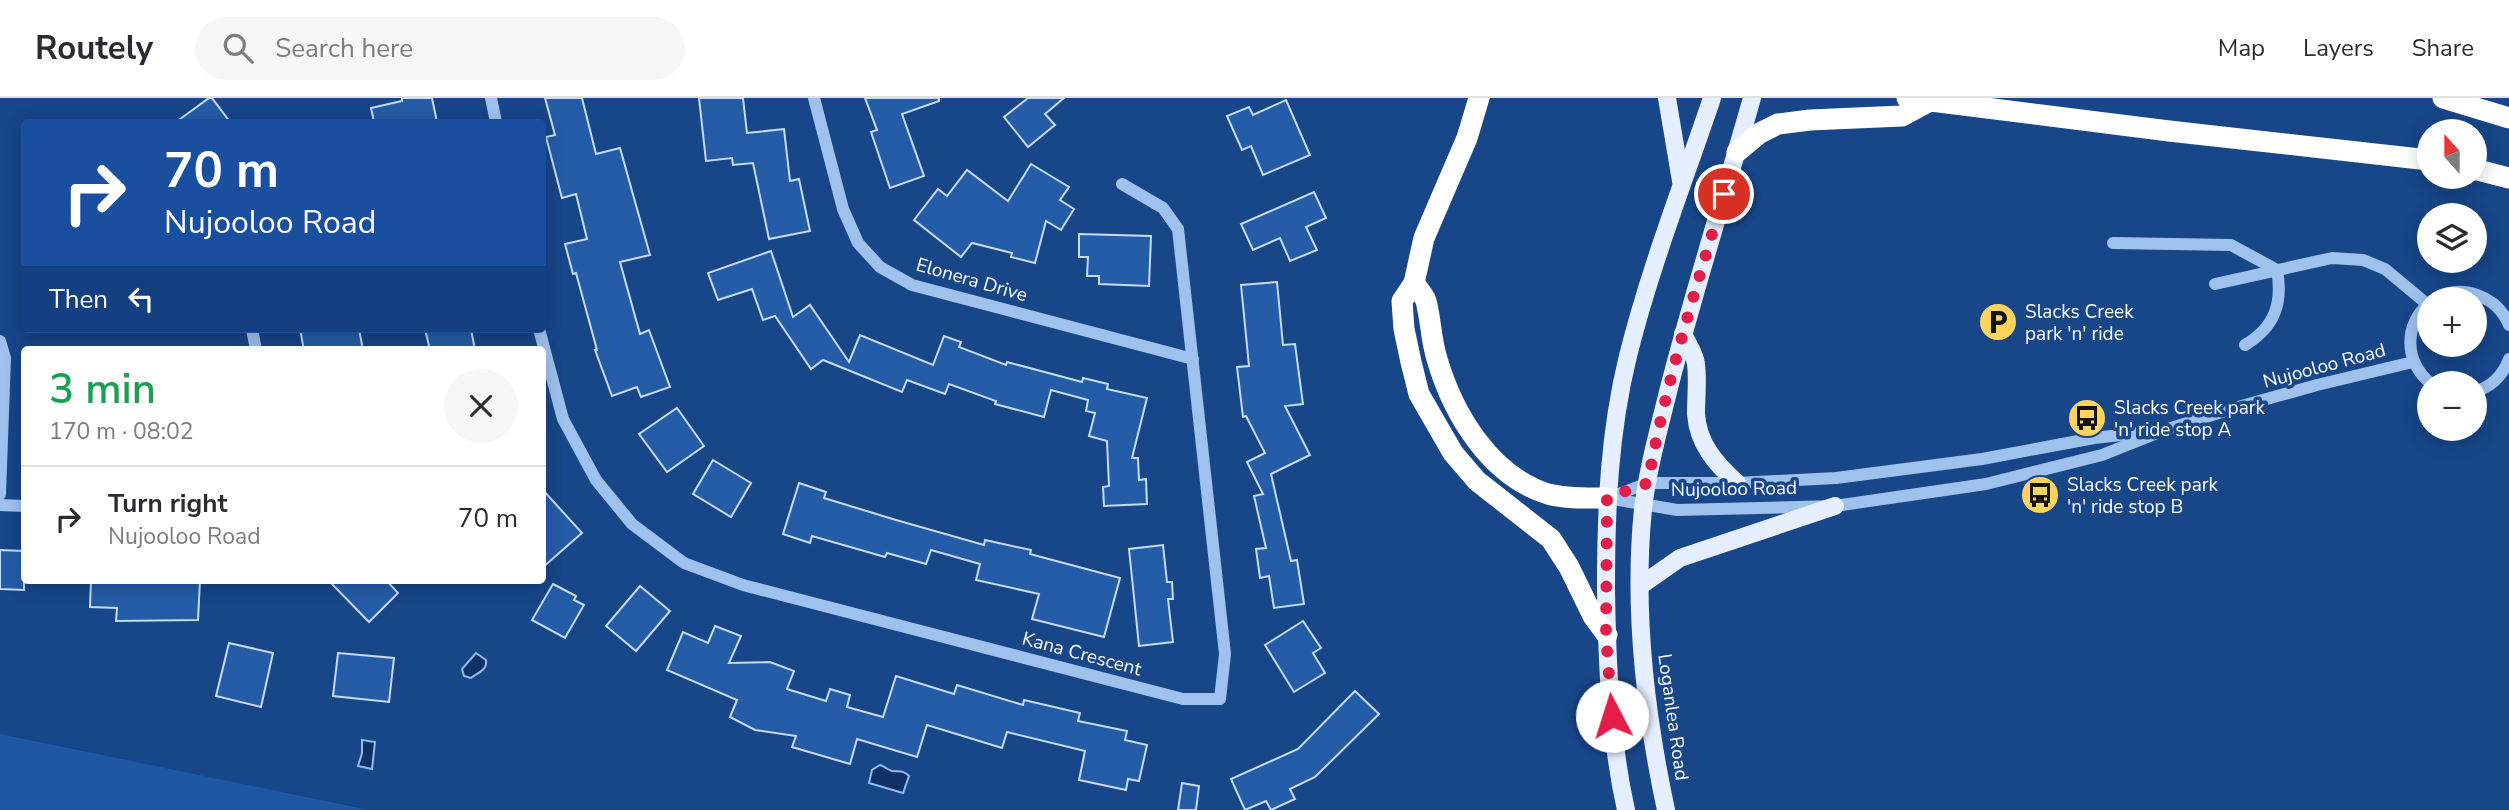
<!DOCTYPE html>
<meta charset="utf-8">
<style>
:root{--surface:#fff;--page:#f7f7f7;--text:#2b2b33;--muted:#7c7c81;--line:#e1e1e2}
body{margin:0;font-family:"Nunito Sans",sans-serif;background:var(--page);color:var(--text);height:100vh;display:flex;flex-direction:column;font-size:26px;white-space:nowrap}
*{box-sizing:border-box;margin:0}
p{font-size:23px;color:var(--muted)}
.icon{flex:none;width:38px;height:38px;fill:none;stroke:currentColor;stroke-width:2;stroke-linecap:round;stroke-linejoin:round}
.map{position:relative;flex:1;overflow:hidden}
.sheet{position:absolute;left:21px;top:248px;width:525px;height:238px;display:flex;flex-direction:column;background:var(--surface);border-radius:7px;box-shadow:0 4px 18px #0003}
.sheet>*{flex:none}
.banner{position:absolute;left:21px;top:21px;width:525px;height:214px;border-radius:7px;box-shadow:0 4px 18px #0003;background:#1a4fa0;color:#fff;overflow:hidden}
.needle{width:46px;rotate:339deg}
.buttons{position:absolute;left:2417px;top:21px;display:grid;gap:14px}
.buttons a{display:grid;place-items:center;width:70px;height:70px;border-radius:50%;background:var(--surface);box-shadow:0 4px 18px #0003;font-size:35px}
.pin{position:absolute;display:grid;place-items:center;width:60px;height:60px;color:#fff;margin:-30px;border:4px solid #fff;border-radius:50%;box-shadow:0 2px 7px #0007}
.me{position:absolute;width:77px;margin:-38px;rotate:355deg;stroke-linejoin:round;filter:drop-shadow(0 0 5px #0008)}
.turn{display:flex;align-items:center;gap:24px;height:147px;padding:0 28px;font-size:32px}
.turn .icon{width:91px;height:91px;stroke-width:2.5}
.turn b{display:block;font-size:49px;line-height:60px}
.then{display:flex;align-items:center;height:66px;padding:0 28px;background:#0003;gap:14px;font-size:26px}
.round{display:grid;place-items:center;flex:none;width:74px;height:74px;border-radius:37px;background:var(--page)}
.summary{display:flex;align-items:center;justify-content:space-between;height:119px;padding:0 28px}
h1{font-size:42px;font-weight:600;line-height:52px;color:#1e9e55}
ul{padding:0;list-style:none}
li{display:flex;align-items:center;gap:21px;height:105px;padding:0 28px;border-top:2px solid var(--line)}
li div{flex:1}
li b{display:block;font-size:26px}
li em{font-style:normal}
header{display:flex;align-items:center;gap:42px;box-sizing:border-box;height:98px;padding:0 35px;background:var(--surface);border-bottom:2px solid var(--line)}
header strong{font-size:33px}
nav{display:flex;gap:38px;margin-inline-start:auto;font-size:24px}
.search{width:490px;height:63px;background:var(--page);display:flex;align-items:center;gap:18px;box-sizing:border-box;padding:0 24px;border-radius:38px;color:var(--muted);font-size:26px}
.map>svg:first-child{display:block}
.green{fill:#1f57a3}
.water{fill:#0e3267;stroke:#91bbf1;stroke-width:2}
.building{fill:#255ca8;stroke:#c5dcfa;stroke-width:2}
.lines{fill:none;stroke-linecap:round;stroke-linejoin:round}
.minor{stroke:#9fc1ee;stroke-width:12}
.major{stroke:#e6efff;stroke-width:18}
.highway{stroke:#fff;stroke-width:21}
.route{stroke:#e11d48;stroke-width:12;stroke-dasharray:0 21.6}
.labels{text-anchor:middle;stroke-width:7;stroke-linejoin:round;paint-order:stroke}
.street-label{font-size:19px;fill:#fff;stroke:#174689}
.poi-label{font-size:19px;fill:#fff;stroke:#174689;text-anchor:start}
</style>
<header>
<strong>Routely</strong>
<div class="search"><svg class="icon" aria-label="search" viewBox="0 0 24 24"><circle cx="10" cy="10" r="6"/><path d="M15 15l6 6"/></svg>Search here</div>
<nav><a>Map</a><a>Layers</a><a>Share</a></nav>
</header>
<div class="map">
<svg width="2509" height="712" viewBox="0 0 2509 712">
<rect width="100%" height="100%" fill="#174689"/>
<polygon class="green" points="0,636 369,712 0,712"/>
<g class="water">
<path d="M476,555L486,562C488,572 477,575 471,580L464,578L462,571Z"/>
<polygon points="362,642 375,644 372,671 358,668 362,655"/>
<path d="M880,667C884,668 888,672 892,673C900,674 903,672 909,678L903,695L869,685L872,672Z"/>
</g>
<g class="building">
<polygon points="209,0 212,0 230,24 176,24"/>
<polygon points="402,0 432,0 437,24 374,24 371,10 402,3"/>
<polygon points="545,0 582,0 596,56 620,50 650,157 620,164 640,236 649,232 670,289 641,299 637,289 612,298 595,252 597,252 576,175 573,176 565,146 587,141 576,96 562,100 546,39 555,37"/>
<polygon points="699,0 743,0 747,35 784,31 790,83 799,81 810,133 769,141 753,65 733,67 732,60 706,63"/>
<polygon points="865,0 939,0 939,3 902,16 924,78 890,90 871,34 877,32"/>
<polygon points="1028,0 1064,0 1045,16 1055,27 1028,49 1004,19"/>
<polygon points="1286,2 1310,57 1263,77 1251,48 1242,52 1227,18 1249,9 1253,17"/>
<polygon points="1031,66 1069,89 1060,102 1074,111 1061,132 1046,123 1035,165 1011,159 1012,155 972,145 961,159 914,122 938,91 947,98 967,72 1008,103"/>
<polygon points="1314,94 1326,120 1306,129 1317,152 1290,163 1280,140 1253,152 1241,126"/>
<polygon points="1079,136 1151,138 1149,188 1099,186 1099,178 1087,178 1088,159 1079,159"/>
<polygon points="771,153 793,219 810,207 849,264 860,237 933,267 944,238 961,244 959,249 1006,267 1007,264 1082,284 1083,280 1108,286 1107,291 1147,300 1132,360 1138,360 1139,382 1146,381 1147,406 1104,408 1103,389 1109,388 1107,343 1089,338 1095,315 1086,313 1088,302 1051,292 1044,319 995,306 996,303 949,286 945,296 907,282 902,294 823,262 811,271 775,218 763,222 752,191 718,202 708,175"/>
<polygon points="1277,184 1283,247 1295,246 1303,306 1285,308 1310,357 1271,376 1291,463 1297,462 1304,506 1274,510 1269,478 1260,480 1256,451 1266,450 1254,398 1263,396 1247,364 1265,355 1246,318 1243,319 1237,269 1249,268 1241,187"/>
<polygon points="300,231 359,231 363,252 304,252"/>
<polygon points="425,231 471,231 475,252 430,252"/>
<polygon points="677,310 704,348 667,374 639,336"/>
<polygon points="713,362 751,385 731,419 693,396"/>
<polygon points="799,385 826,394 824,400 896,422 984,447 985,442 1031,452 1030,456 1120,480 1104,539 1032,521 1039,496 976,482 980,466 931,452 926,466 887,455 885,459 812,438 810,445 783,436"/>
<polygon points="542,391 582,435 542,470"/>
<polygon points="1163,447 1167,484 1172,484 1173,501 1168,501 1173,544 1139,548 1129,451"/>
<polygon points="0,452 24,453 24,492 0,491"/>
<polygon points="91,483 200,483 198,522 116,523 117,510 90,509"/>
<polygon points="329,483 387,483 398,495 369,524"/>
<polygon points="553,486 576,498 574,502 584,507 565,540 532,522"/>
<polygon points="640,488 670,513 636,553 606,528"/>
<polygon points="1303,523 1321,550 1313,555 1325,575 1294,594 1265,547"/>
<polygon points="715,528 741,538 729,565 770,564 794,573 787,591 826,603 830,591 850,597 847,609 883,619 896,578 954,596 957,587 1023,607 1024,602 1080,615 1078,623 1127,633 1125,642 1147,647 1139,683 1128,681 1126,692 1079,682 1085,653 1007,634 1002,650 927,627 917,659 857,641 850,666 792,649 796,638 755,632 730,619 737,602 667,572 683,534 708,545"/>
<polygon points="229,545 273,555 261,609 216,598"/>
<polygon points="338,555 394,560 389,604 333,598"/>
<polygon points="1355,593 1379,616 1315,679 1290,691 1295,701 1271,712 1266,703 1245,712 1231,681 1298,651"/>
<polygon points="1182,685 1199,688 1196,712 1178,712"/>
</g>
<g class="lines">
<g class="minor">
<polyline points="491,0 496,24"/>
<polyline points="814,0 843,111 858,145 880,169 912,187 1193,261"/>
<path d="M2113,145L2231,147L2277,172C2283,205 2275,229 2245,247"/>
<polyline points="2215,186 2332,160 2363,162 2385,171 2427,206"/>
<path d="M2435,201C2462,185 2497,198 2509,227"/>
<path d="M2429,205C2404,228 2404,262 2430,285"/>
<polyline points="252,231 256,252"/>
<polyline points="539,231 563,321 596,382 632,426 684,465 743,487 1183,601 1220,601 1225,556 1178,131 1163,110 1122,86"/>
<polyline points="0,243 5,260 0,396"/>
<path d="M2474,294C2491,289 2503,277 2509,261"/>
<polyline points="1607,400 1677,412 1835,408 1986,386 2102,357 2165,332 2231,311 2317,287 2413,264"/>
<polyline points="1608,400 1648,385 1737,385 1836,380 1982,361 2094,340 2147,334"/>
<polyline points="0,407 24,408"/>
</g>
<g class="major">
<polyline points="1667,0 1681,83"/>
<path d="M1683,236C1687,245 1695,256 1696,266C1698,282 1696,300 1696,316C1698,346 1716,366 1737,385"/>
<polyline points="1640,488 1680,460 1835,408"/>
<path d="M1626,712C1610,640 1607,564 1606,490C1606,411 1609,335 1628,258C1650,170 1683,86 1712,0"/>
<path d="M1666,712C1645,614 1633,511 1643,411C1648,369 1660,327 1670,286C1695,190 1725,95 1752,0"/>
</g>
<g class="highway">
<polyline points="1479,0 1467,40 1424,140 1414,185 1402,203 1404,231 1411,264 1419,296 1453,355 1477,383 1551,441 1569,469 1593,518 1607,537"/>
<polyline points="1907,0 2169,33 2429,62"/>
<polyline points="2443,0 2509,20"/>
<polyline points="1737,54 1760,35 1778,26 1810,22 1902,18 1928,4"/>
<polyline points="2474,71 2509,80"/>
<path d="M1414,185C1418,191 1424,197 1426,203C1431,222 1431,242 1437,261C1453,316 1490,378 1548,396C1567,401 1588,400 1607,400"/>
</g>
</g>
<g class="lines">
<path class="route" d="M1612,618L1606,537L1607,400L1648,385C1665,287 1696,191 1724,96"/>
</g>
<defs>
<symbol id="parking-disc" viewBox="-11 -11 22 22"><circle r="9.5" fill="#ffd45c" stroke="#174689"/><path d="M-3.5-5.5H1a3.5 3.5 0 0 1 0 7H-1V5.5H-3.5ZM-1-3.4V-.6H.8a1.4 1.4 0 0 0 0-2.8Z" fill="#111"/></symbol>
<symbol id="bus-disc" viewBox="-11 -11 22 22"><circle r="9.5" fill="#ffd45c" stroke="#174689"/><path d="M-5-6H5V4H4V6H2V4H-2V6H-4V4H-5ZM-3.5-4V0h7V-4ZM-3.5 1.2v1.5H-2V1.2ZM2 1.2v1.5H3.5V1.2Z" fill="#111"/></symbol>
</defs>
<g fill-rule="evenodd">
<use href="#parking-disc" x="1976" y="202" width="44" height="44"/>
<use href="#bus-disc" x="2065" y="298" width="44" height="44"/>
<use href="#bus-disc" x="2018" y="375" width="44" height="44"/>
</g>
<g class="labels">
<g class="street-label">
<text transform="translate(972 181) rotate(16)" y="7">Elonera Drive</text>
<text transform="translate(2324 267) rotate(-15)" y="7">Nujooloo Road</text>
<text transform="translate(1734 390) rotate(-1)" y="7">Nujooloo Road</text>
<text transform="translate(1082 555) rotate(15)" y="7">Kana Crescent</text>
<text transform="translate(1674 619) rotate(82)" y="7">Loganlea Road</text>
</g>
<g class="poi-label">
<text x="2025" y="220">Slacks Creek<tspan x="2025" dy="22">park 'n' ride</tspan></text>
<text x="2114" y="316">Slacks Creek park<tspan x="2114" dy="22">'n' ride stop A</tspan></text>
<text x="2067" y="393">Slacks Creek park<tspan x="2067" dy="22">'n' ride stop B</tspan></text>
</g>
</g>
</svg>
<div class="buttons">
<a><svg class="needle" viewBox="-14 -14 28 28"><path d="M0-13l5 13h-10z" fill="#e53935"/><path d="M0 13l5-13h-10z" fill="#7c7c81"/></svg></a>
<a><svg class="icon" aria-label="layers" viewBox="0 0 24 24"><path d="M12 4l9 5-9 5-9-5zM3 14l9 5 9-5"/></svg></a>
<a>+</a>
<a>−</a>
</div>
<div class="pin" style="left:1724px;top:96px;background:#d93025"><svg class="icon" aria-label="arrive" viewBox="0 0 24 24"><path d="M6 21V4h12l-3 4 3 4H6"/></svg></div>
<svg class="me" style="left:1612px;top:618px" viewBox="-20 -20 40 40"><circle r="19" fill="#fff"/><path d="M0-13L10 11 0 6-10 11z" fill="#e11d48"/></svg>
<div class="banner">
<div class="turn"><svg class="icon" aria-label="right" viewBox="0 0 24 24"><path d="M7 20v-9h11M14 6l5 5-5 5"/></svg><div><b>70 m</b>Nujooloo Road</div></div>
<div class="then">Then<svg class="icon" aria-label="left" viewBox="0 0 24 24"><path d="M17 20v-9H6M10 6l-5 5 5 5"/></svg></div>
</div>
<section class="sheet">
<div class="summary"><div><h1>3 min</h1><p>170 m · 08:02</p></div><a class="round"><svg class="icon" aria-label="close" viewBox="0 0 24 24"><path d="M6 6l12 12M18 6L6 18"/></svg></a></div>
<ul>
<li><svg class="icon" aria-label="right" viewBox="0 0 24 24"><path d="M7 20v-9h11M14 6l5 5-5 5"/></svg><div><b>Turn right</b><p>Nujooloo Road</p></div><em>70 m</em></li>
</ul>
</section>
</div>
